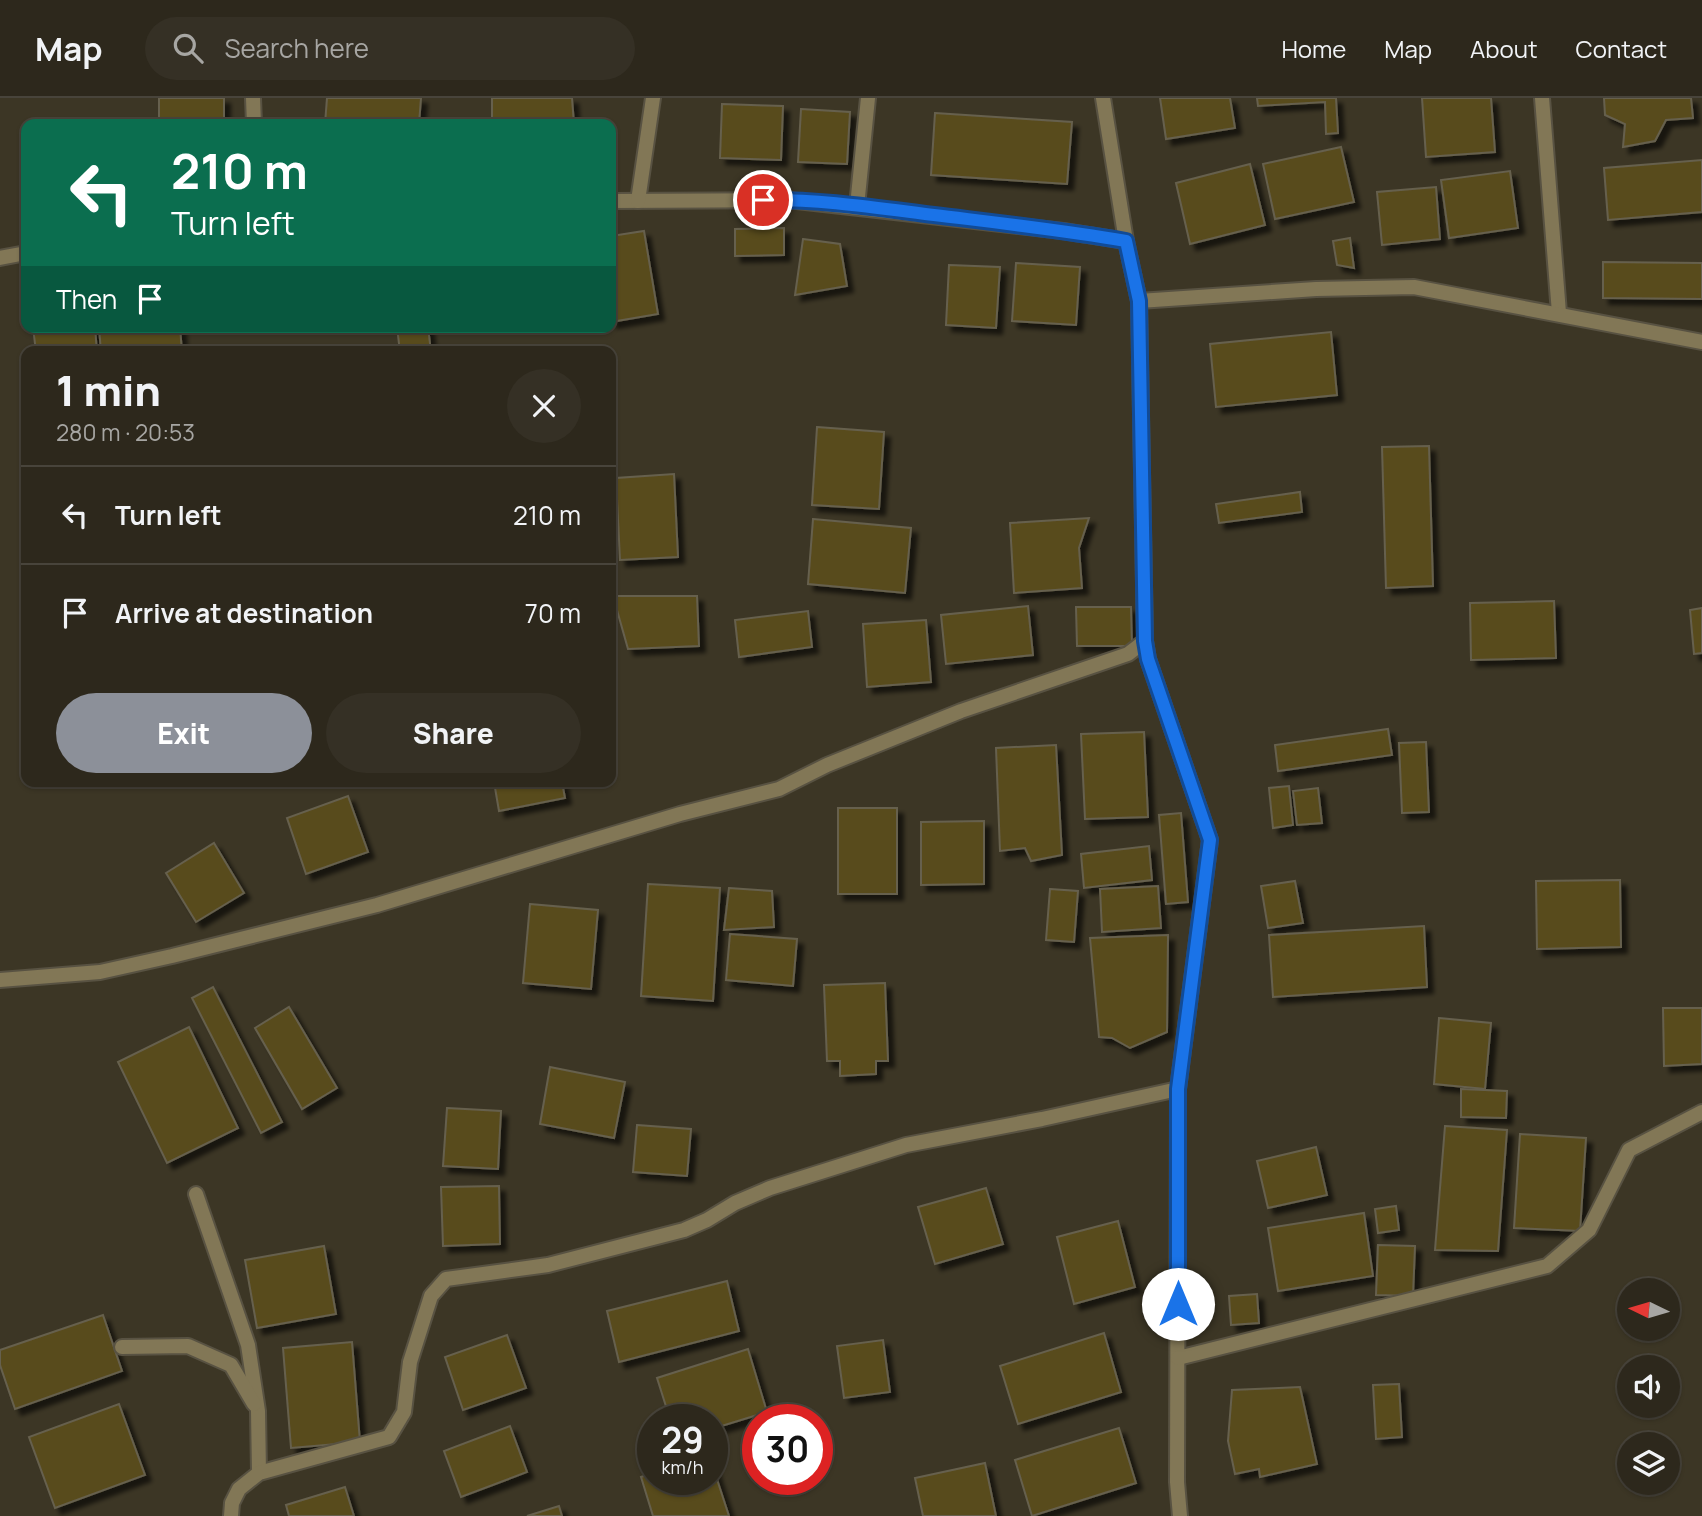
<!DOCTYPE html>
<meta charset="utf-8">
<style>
:root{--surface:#2d281c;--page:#353025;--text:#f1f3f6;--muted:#a7a6a3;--line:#48443b;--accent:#8c9099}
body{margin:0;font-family:Manrope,sans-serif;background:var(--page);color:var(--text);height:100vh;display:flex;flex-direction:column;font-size:26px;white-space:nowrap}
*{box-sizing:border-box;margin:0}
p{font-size:23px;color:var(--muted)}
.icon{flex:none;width:38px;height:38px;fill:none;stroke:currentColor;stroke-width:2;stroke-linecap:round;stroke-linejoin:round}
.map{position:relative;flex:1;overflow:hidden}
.side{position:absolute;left:21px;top:248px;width:595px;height:441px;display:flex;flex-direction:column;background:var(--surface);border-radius:14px;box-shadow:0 2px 5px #0004,0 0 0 2px var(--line)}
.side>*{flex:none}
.guide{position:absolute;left:21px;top:21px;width:595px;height:214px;border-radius:14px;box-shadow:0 2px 5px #0004,0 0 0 2px var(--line);background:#0b6e4f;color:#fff;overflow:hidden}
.needle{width:46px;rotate:275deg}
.tools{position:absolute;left:1617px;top:1180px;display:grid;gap:14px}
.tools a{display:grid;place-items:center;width:63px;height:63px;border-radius:50%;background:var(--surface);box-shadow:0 2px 5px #0004,0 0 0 2px var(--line);font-size:35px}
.speed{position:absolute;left:637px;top:1306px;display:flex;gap:14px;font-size:35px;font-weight:700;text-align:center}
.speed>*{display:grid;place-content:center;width:91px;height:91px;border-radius:50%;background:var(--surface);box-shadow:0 2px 5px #0004,0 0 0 2px var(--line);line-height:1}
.speed small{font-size:18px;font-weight:400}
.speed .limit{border:10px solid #d22;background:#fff;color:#111}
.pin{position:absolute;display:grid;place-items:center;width:60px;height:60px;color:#fff;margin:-30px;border:4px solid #fff;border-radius:50%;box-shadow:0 2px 7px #0007}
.me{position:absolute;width:77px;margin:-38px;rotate:0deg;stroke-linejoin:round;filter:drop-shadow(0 0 5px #0008)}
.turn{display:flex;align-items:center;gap:24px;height:147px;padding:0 35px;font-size:32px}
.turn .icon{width:91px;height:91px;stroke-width:2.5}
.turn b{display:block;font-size:49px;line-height:60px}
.then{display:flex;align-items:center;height:66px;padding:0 35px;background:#0003;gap:14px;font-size:26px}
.round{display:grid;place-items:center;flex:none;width:74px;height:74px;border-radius:37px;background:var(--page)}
.headline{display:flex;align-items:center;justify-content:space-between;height:119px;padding:0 35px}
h1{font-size:42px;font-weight:800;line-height:52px}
.button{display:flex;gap:14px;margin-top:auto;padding:14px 35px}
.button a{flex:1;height:80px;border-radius:42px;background:var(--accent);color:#fff;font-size:28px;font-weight:800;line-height:80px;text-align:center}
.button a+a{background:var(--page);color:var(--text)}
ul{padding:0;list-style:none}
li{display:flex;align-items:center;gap:21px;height:98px;padding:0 35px;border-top:2px solid var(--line)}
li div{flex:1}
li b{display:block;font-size:26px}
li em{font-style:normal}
header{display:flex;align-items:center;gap:42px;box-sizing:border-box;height:98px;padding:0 35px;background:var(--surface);border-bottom:2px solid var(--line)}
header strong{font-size:33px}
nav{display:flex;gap:38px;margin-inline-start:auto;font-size:24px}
.search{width:490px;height:63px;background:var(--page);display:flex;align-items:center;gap:18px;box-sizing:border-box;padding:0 24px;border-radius:38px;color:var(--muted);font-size:26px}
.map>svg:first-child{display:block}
.building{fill:#594b1d;stroke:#66604d;stroke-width:2;filter:url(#shadow)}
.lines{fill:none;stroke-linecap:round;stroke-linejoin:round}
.street-casing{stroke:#585242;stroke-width:18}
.street{stroke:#827756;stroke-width:14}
.route-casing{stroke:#114b97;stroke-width:18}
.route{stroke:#1a73e8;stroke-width:12}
</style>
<header>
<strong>Map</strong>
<div class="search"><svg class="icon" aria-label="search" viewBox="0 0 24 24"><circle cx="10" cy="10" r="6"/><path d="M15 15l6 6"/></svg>Search here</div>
<nav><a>Home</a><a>Map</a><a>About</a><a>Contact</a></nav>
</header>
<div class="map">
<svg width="1702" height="1418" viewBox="0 0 1702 1418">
<defs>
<filter id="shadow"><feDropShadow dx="6" dy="6" stdDeviation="2" flood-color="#0009"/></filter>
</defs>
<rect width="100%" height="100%" fill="#3c3625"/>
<g class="building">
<rect x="159" y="0" width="65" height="26"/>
<polygon points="327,0 421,0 419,26 325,26"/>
<polygon points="492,0 572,0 574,26 492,26"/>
<polygon points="1160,0 1230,0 1235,30 1166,41"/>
<polygon points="1257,0 1336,0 1338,35 1326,36 1325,4 1258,8"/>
<polygon points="1422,0 1491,0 1495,54 1426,59"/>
<polygon points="1604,0 1691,0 1693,20 1666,22 1655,43 1623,49 1625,26 1605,17"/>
<polygon points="722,6 783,8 781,62 720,60"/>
<polygon points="801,11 850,14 847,66 798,64"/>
<polygon points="935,15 1072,24 1067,86 931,77"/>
<polygon points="1341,49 1354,104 1275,121 1263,66"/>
<polygon points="1702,62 1702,114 1608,122 1604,70"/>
<polygon points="1250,66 1265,127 1190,146 1176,85"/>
<polygon points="1510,73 1518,130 1449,140 1441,82"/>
<polygon points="1436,89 1440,141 1382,147 1377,94"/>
<polygon points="784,130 784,157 735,158 735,131"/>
<polygon points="644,133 658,216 611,224 611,138"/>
<polygon points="1350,140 1354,170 1337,167 1333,143"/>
<polygon points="803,141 840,146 847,188 795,197"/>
<polygon points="1603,164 1702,165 1702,201 1603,200"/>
<polygon points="1016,165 1080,169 1076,227 1012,223"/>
<polygon points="949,167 1000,169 996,230 946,227"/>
<polygon points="33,229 95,229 97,254 36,254"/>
<polygon points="99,229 180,229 182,254 101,254"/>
<polygon points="397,229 428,229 431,254 400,254"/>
<polygon points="1331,234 1337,297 1216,309 1210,246"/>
<polygon points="817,329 884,334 879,411 812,407"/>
<polygon points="1429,348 1433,488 1386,490 1382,349"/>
<polygon points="674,376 678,459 620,462 616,380"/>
<polygon points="1300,394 1302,414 1219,425 1216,406"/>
<polygon points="1089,420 1079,450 1082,490 1014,495 1010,425"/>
<polygon points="813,421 911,430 905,495 808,486"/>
<polygon points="613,498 697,498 699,548 628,551"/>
<polygon points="1554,503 1556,560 1471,562 1470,505"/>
<polygon points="1028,508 1033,557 946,566 941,517"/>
<polygon points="1076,509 1131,509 1132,548 1077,548"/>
<polygon points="1702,510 1702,555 1694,556 1690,512"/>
<polygon points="808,513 812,549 739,559 735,522"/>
<polygon points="926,522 931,584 867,589 863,526"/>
<polygon points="1388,631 1392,657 1278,673 1275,647"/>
<polygon points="1144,634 1148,719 1085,721 1081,636"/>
<polygon points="1426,644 1429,714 1402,715 1399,645"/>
<polygon points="1056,647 1062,757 1031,763 1025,750 1000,753 996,650"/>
<polygon points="494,684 562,684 565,700 499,713"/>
<polygon points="1289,688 1293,727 1273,730 1269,690"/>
<polygon points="1318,690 1322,725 1297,727 1293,693"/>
<polygon points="348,698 368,754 306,776 287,720"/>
<rect x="838" y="710" width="59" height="86"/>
<polygon points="1181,715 1188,804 1166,806 1159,717"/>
<polygon points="984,723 984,786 921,787 921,724"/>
<polygon points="214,745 244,795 196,824 166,775"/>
<polygon points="1149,748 1152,782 1084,790 1081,756"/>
<polygon points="1620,782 1621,849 1537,851 1536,783"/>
<polygon points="1295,783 1303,825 1268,830 1261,788"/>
<polygon points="648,786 720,790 713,903 641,898"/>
<polygon points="1158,788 1161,830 1102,834 1100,791"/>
<polygon points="729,790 772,793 774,829 724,832"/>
<polygon points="1050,791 1078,793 1074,844 1046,842"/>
<polygon points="530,806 598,812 591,891 523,885"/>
<polygon points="1424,828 1427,889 1273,899 1269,837"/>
<polygon points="730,836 797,841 793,888 726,882"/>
<polygon points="1168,837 1167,934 1130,950 1112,940 1099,939 1090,840"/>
<polygon points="885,885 888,963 876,963 876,976 840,978 840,963 827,963 824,887"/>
<polygon points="213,889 282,1024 261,1035 192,900"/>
<polygon points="289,909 337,990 302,1011 255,930"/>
<polygon points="1663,910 1702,910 1702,966 1664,968"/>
<polygon points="1439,920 1491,925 1485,991 1434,986"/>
<polygon points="189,929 238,1030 167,1065 118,964"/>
<polygon points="550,969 625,984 614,1040 540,1026"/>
<polygon points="1461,991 1507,993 1506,1020 1461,1019"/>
<polygon points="447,1010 501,1013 498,1071 443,1068"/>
<polygon points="637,1027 691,1031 687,1078 633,1074"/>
<polygon points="1445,1028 1507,1032 1498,1153 1435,1152"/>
<polygon points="1520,1036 1586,1040 1580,1133 1514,1130"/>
<polygon points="1316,1049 1327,1097 1268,1110 1257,1063"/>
<polygon points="499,1088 500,1146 443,1148 441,1089"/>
<polygon points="986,1090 1003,1146 935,1166 918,1109"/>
<polygon points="1396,1108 1399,1132 1378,1135 1375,1111"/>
<polygon points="1364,1115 1373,1178 1278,1193 1268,1130"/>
<polygon points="1118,1123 1135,1189 1074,1206 1057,1139"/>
<polygon points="1378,1147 1415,1148 1413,1198 1376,1197"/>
<polygon points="324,1148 336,1216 257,1230 245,1162"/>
<polygon points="727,1183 739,1233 619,1264 607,1213"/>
<polygon points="1257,1196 1259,1225 1231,1227 1229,1198"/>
<polygon points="103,1217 122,1273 15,1311 0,1267 0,1252"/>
<polygon points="1104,1235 1121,1294 1018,1326 1000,1268"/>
<polygon points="507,1237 526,1290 463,1312 445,1259"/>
<polygon points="883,1242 890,1294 844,1300 837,1248"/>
<polygon points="352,1244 360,1344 291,1350 283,1250"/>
<polygon points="748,1251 767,1314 712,1331 712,1321 670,1321 657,1280"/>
<polygon points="1399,1286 1402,1339 1376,1341 1373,1287"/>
<polygon points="1300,1289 1317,1366 1260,1379 1259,1371 1235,1376 1228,1343 1232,1292"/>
<polygon points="119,1306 145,1377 55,1410 29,1339"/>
<polygon points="510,1328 527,1374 461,1399 444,1353"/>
<polygon points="1119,1330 1136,1385 1032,1418 1015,1362"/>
<polygon points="985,1365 996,1418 923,1418 915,1380"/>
<polygon points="712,1366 729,1418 653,1418 641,1379 653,1375 653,1381 712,1381"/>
<polygon points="345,1389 354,1418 289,1418 286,1407"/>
<polygon points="559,1408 562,1418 527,1418"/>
</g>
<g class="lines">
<defs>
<g id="street">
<polyline points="253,0 254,26"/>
<polyline points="1103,0 1126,143"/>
<polyline points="1542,0 1559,215"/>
<polyline points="611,103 788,102 1063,133 1126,143 1139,203 1145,543 1148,561 1210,742 1178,991 1177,1384 1180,1418"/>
<polyline points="638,103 653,0"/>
<polyline points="857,108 868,0"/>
<polyline points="0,160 26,155"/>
<polyline points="1139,203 1316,191 1414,189 1702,244"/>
<polyline points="0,882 100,874 172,858 377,807 680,716 779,691 827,667 961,613 1128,556 1145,543"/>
<polyline points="196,1096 248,1247 258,1313 259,1375"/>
<polyline points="122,1249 188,1248 231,1267 254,1306"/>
<polyline points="1178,1260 1547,1168 1589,1132 1629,1052 1702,1014"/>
<polyline points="231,1418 232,1405 239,1391 259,1375 389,1339 404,1314 410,1264 431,1198 446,1181 548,1167 684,1132 707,1122 735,1105 770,1090 906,1047 1042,1021 1178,991"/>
</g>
</defs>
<use href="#street" class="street-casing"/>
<use href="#street" class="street"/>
</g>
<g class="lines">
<defs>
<path id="route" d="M763,102C820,101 878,110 934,117C999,125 1063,132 1126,143L1139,203L1145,543L1148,561L1210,742L1178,991V1206"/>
</defs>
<use href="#route" class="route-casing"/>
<use href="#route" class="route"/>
</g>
</svg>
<div class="tools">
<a><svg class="needle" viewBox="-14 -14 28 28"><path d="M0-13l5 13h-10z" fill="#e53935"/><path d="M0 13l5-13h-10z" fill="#a7a6a3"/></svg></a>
<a><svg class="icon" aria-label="sound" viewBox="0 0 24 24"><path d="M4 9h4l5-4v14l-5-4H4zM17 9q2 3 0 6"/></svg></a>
<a><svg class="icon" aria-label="layers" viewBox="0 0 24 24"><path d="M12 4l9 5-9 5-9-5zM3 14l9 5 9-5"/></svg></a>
</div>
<div class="speed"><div>29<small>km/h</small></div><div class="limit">30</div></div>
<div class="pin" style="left:763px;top:102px;background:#d93025"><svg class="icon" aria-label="arrive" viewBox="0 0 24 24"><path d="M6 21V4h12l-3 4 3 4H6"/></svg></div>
<svg class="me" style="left:1178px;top:1206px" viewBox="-20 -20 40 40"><circle r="19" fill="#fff"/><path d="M0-13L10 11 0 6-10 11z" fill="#1a73e8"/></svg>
<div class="guide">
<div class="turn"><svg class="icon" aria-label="left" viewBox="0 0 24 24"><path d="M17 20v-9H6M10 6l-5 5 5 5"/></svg><div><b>210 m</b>Turn left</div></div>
<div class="then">Then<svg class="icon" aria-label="arrive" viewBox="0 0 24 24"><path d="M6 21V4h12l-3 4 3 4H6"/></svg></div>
</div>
<section class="side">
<div class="headline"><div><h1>1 min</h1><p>280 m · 20:53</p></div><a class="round"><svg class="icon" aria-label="close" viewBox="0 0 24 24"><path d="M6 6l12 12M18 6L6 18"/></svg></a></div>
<ul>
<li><svg class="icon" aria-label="left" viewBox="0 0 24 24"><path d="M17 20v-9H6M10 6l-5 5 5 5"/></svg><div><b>Turn left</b></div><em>210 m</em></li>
<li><svg class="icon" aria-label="arrive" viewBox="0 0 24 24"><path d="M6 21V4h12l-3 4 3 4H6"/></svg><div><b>Arrive at destination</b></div><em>70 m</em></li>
</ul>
<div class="button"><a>Exit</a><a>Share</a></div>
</section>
</div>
